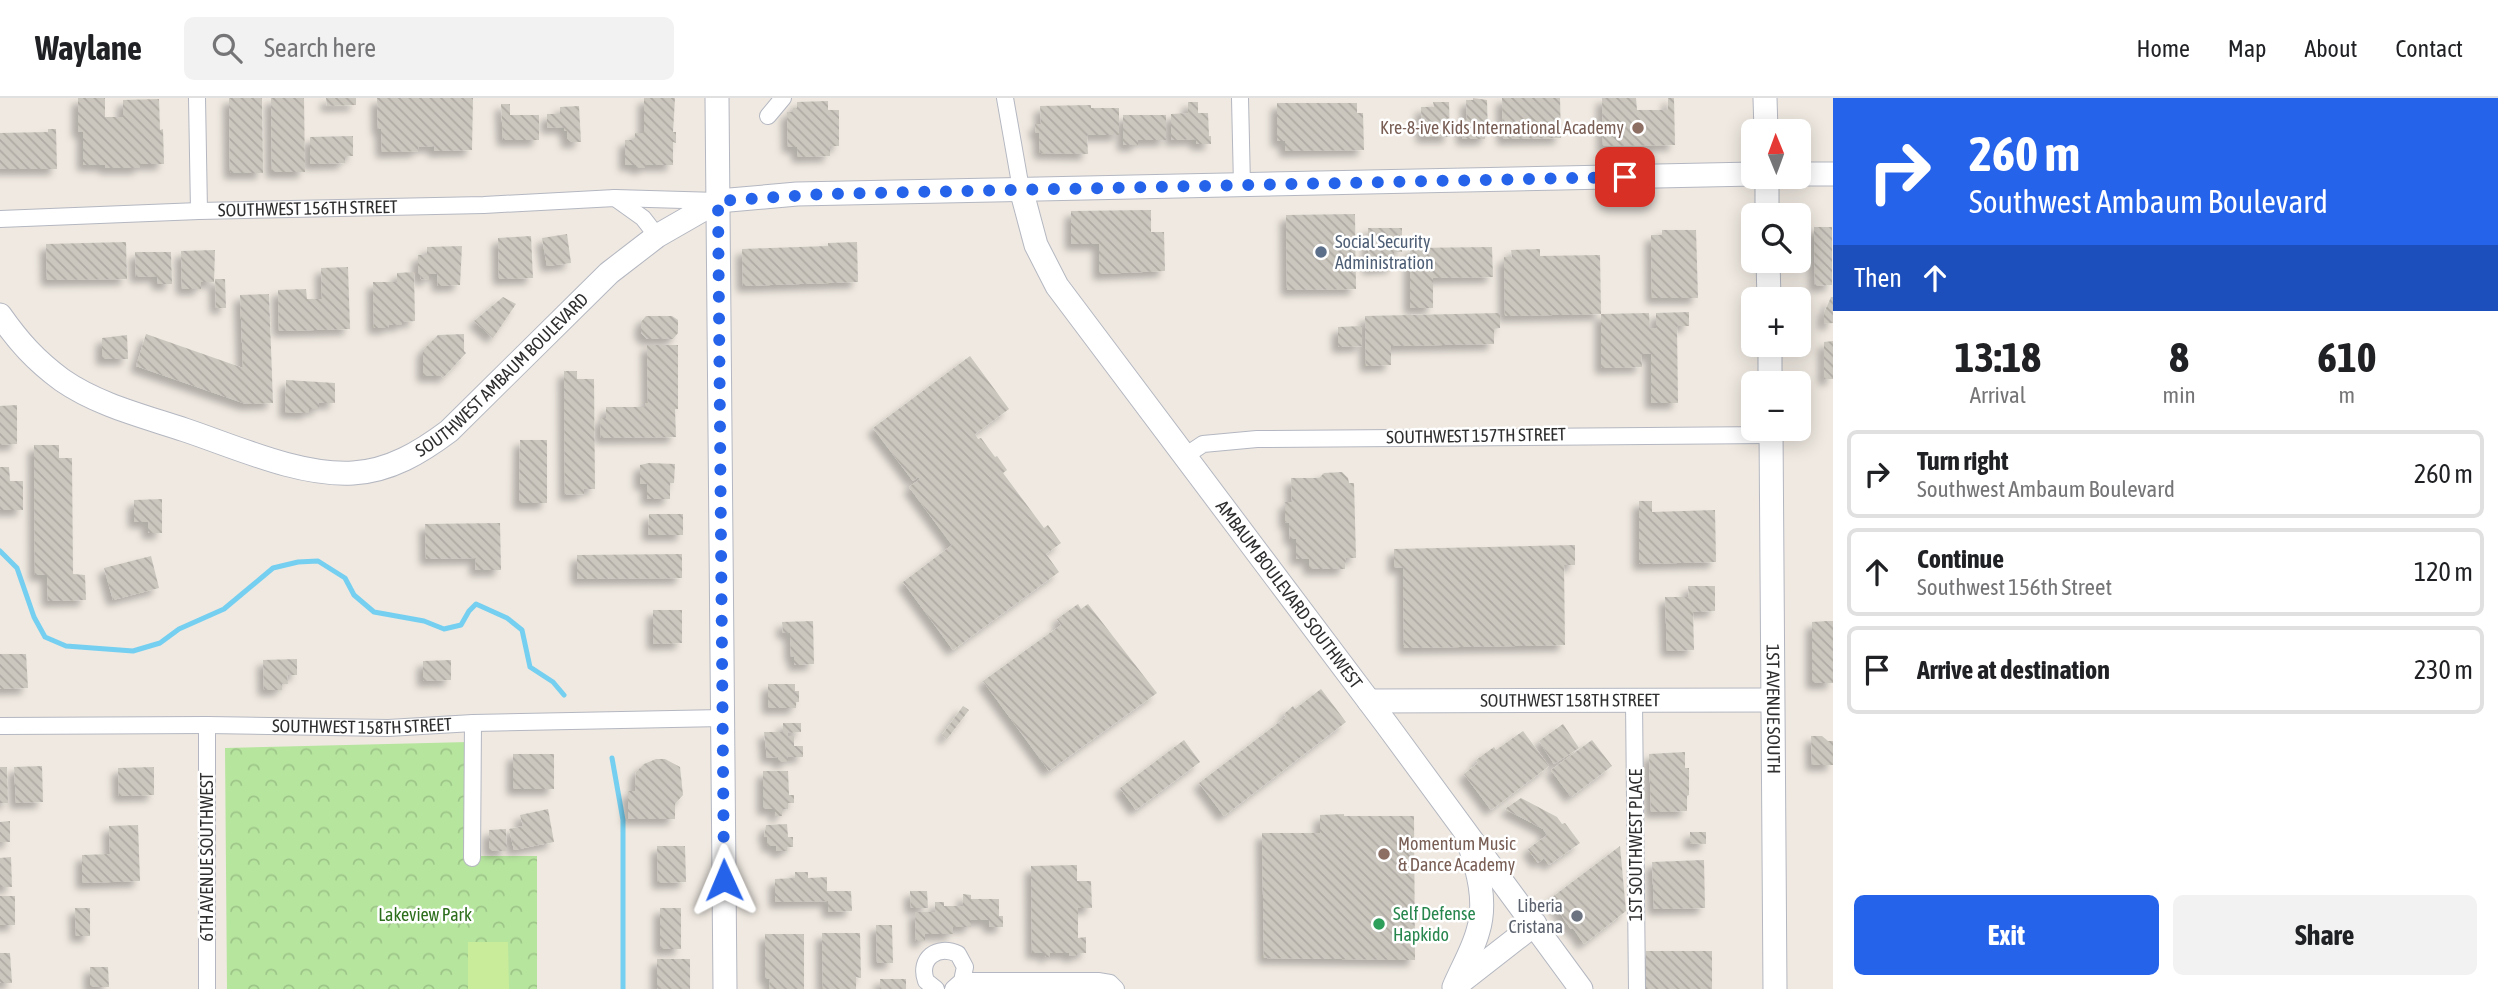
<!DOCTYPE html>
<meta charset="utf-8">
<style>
:root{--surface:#fff;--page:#f2f2f2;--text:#202124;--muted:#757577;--line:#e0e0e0;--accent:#2563eb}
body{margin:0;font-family:"Asap Condensed",sans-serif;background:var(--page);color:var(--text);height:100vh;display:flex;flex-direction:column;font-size:26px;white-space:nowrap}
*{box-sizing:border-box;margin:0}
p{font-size:23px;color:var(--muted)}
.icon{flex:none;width:38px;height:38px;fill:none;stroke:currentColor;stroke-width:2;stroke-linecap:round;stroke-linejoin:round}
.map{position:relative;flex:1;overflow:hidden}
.details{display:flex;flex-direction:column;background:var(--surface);width:665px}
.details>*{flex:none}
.top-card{background:#2563eb;color:#fff;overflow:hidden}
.needle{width:46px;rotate:359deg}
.buttons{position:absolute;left:1741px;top:21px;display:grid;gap:14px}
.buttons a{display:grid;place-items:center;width:70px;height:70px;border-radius:10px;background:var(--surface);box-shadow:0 4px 18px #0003;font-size:35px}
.pin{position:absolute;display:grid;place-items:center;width:60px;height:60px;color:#fff;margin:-30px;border-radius:14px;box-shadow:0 4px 10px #0006}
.me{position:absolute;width:77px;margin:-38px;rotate:359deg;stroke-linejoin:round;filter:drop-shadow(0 0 5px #0008)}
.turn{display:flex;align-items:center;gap:24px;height:147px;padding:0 21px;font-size:32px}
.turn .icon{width:91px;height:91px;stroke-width:2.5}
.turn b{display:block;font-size:49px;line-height:60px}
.then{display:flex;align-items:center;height:66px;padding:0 21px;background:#0003;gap:14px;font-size:26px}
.eta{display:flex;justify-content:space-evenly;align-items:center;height:119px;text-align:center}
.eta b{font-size:42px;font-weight:700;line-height:49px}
.primary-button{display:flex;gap:14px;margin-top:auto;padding:14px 21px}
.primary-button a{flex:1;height:80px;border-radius:10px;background:var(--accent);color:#fff;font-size:28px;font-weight:700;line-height:80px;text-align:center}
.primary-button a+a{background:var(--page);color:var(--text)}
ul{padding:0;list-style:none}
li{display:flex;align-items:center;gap:21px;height:88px;margin:0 14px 10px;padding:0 7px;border:4px solid var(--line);border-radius:10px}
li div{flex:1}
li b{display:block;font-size:26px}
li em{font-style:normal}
header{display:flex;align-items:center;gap:42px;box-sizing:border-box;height:98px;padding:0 35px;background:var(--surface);border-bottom:2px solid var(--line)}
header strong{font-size:33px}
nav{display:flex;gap:38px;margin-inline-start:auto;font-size:24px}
.search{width:490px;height:63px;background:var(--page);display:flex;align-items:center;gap:18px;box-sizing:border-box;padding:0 24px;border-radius:10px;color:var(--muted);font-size:26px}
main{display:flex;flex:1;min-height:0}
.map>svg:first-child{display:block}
.park{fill:url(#park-crowns)}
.pitch{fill:#c9ec9a}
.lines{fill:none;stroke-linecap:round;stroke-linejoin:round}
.stream{stroke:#75cff0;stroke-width:5}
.building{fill:url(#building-back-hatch);filter:url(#shadow)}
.street-casing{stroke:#b4b7c1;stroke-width:18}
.secondary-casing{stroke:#b4b7c1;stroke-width:25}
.street{stroke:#fff;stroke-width:16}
.secondary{stroke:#fff;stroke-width:23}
.route{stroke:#2563eb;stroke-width:12;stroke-dasharray:0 21.6}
.education-dot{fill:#8d6e63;stroke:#fff;stroke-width:2.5}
.service-dot{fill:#5c6f8a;stroke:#fff;stroke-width:2.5}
.worship-dot{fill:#6b7280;stroke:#fff;stroke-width:2.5}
.leisure-dot{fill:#2e9e5b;stroke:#fff;stroke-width:2.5}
.labels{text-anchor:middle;stroke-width:5;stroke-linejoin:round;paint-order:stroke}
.education-label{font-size:18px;fill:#785e54;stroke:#fff;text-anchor:end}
.street-label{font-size:18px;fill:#2e2e2e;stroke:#fff}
.service-label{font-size:18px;fill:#4e5e75;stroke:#fff;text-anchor:start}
.worship-label{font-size:18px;fill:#5b616d;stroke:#fff;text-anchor:end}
.leisure-label{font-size:18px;fill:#27864d;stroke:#fff;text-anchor:start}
.park-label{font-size:18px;fill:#2c6e1b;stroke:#fff}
</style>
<header>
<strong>Waylane</strong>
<div class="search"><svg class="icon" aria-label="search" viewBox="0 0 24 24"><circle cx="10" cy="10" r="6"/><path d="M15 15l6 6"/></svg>Search here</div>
<nav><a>Home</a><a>Map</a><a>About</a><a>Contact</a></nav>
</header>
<main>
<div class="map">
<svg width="1833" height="891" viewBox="0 0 1833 891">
<defs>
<pattern id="park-crowns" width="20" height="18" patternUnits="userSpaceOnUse" patternTransform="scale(1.75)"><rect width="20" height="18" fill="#b6e59e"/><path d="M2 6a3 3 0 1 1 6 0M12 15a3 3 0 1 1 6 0" fill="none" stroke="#9dc588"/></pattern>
<pattern id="building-back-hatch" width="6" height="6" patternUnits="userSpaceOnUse" patternTransform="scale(1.75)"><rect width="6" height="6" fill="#cbc7bf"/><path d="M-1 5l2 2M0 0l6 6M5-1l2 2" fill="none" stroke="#afaba4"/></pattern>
<filter id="shadow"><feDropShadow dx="-6" dy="6" stdDeviation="3.5" flood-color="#0004"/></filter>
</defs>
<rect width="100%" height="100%" fill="#efe9e1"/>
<polygon class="park" points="469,644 470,758 537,758 537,891 227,891 225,650"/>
<polygon class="pitch" points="468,844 508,844 509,891 468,891"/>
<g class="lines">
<g class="stream">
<polyline points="0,453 17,470 34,519 45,539 66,548 133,553 160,545 179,531 224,511 273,470 298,464 318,463 345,480 354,497 374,514 424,523 444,531 461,527 469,513 476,506 507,520 522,532 530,569 553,584 564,597"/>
<polyline points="612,660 623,722 623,891"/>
</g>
</g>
<g class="building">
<polygon points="78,0 105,0 105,19 123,19 123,2 159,1 160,32 163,31 164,66 140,66 140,70 105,70 105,67 83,67 83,34 78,34"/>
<polygon points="229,0 262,0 263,75 230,75"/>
<polygon points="271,0 304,0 305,74 272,74"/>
<polygon points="326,0 356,0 356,7 327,8"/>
<polygon points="377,0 473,0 472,52 434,53 434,48 418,49 419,53 382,54 381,31 378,31"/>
<polygon points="644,0 675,0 673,34 676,34 676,45 673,44 673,67 645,67 645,70 636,70 636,67 625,67 625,42 635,42 635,35 644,35"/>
<polygon points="1473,0 1487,2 1488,38 1485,38 1485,41 1462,41 1462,22 1467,22 1466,2 1473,2"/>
<polygon points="1502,0 1560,0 1561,40 1503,41"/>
<polygon points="1602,0 1636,0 1637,12 1668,12 1668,0 1674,0 1675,47 1603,48"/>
<polygon points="828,3 828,12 839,12 839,48 830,48 830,58 798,59 797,49 788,49 787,14 793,14 793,10 797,10 797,4"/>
<polygon points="1188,4 1198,4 1198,15 1208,15 1209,38 1211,38 1211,46 1196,46 1196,41 1171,42 1171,16 1188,15"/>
<polygon points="1433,4 1449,4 1450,39 1422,39 1421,9 1434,9"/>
<polygon points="1277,5 1357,5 1357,15 1363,15 1364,52 1285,53 1285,43 1277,43"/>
<polygon points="501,6 510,6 510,17 539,17 539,42 503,42"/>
<polygon points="1091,7 1091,10 1119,10 1119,37 1087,37 1088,56 1040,55 1039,35 1036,35 1035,26 1041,26 1040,8"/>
<polygon points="579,8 581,44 567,44 567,33 564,33 564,29 547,30 547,16 560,16 560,9"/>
<polygon points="1123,17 1166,17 1166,42 1138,42 1138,47 1123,47"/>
<polygon points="48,31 56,31 57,71 0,71 0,35 48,34"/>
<polygon points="353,38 353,58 345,58 345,65 310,66 310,39"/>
<polygon points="1151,112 1151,134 1164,134 1165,173 1099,176 1099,146 1071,146 1071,113"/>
<polygon points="1355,116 1356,191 1287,192 1286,117"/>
<polygon points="1814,129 1832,129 1832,187 1815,188"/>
<polygon points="1368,130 1402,130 1402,154 1394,154 1394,169 1368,171"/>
<polygon points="1662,132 1696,132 1698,200 1652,200 1651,137 1662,137"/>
<polygon points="567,136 571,165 547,168 542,140"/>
<polygon points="531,138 533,180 499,181 498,140"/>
<polygon points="126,144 127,181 47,182 46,146"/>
<polygon points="857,144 858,184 743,188 742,151 828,148 828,145"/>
<polygon points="462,148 460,187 438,188 437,176 429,176 429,182 421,181 420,177 418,177 418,157 427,157 427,149"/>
<polygon points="1492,149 1493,179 1433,180 1433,210 1410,210 1410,150"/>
<polygon points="1540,151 1540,158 1600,157 1601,216 1505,218 1504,159 1512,159 1511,152"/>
<polygon points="215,152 214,184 201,184 201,191 182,191 181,153"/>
<polygon points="135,154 171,154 172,186 158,186 157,178 136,179"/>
<polygon points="348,169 350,231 279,233 278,192 306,191 307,201 322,201 321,170"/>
<polygon points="414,174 415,223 402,224 402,227 389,227 389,230 374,230 373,184 397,184 397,175"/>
<polygon points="215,181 225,181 226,210 216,210"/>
<polygon points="269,196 273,305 246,306 136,268 146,236 243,270 240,197"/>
<polygon points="503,199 516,206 493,240 474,223"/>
<polygon points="1831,199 1833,199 1833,225 1824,226 1824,215"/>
<polygon points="1689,214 1689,228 1677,228 1678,305 1651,305 1651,256 1641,256 1642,269 1601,270 1601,216 1649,215 1650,230 1656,230 1656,215"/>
<polygon points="1500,215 1500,230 1494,231 1494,246 1391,248 1391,267 1366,268 1365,218"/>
<polygon points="646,218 672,218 678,222 678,235 673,241 647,241 641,235 641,224"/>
<polygon points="1362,228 1362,248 1338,249 1338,229"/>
<polygon points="464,236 464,253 466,255 443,280 441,278 423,278 423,252 438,237"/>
<polygon points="127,237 128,261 102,261 102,240"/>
<polygon points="1833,243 1833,281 1824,281 1824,244"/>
<polygon points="647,247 678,247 678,311 675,311 676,339 601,340 600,320 606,320 606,309 645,309 645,305 648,305"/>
<polygon points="970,258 1009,311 975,336 978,341 981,340 995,359 997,358 1007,372 1003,375 1044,430 1048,427 1061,445 1046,456 1059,474 953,552 903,484 952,447 909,389 920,381 918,379 913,383 873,330"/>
<polygon points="564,273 577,273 577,281 594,281 595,391 584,391 584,396 565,397"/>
<polygon points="286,282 335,285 335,305 319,305 319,311 309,311 309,315 285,314"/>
<polygon points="17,307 17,346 0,347 0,308"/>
<polygon points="520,342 547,342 547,405 519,405"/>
<polygon points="34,347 59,347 59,360 72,360 73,476 85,477 86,502 48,503 47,477 35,477"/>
<polygon points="649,365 675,366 674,385 670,385 670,401 647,401 647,386 640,386 640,367"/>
<polygon points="0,369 9,369 10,383 23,383 23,412 0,412"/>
<polygon points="1342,374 1348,380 1349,385 1354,385 1356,460 1346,460 1345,471 1309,471 1309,461 1296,461 1296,441 1290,441 1289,425 1285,424 1285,404 1292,404 1291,380 1319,380 1324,375"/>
<polygon points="162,401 162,435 148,435 148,424 134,424 134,402"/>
<polygon points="1639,403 1652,403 1652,414 1715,412 1716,464 1639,466"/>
<polygon points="649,416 683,416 683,437 648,437"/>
<polygon points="500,425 501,472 475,472 476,460 426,461 425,426"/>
<polygon points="1575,447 1575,467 1564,467 1565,547 1404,550 1403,469 1394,470 1394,451"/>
<polygon points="682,456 682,480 577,481 577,457"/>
<polygon points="151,458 159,490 113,502 104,470"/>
<polygon points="1688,488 1715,488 1715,513 1693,514 1694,552 1667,553 1665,499 1689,499"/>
<polygon points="1078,506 1081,511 1088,506 1157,595 1049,673 983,583 1061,527 1057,521"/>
<polygon points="653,512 682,512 682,545 653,546"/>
<polygon points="813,523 814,566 794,567 794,558 791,559 790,535 783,535 782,524"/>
<polygon points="1827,523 1833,523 1833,585 1812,585 1812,524"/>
<polygon points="0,556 26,556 28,590 0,591"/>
<polygon points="297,561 297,577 287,577 288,586 282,586 282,592 264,592 263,562"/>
<polygon points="451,562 451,582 423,583 423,563"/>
<polygon points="768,586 795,586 795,593 799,593 799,604 796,604 796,610 768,610"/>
<polygon points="1321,591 1346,624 1224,718 1199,685 1286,619 1284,616 1293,608 1295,611"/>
<polygon points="963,608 969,612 947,641 942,637"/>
<polygon points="783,625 801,625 801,634 788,635 788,638 794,638 794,648 803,648 803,659 788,659 788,664 778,664 778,659 767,660 764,634 783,634"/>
<polygon points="1563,626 1579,650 1554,666 1539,643"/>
<polygon points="1523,633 1549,668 1491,712 1464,676 1478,665 1476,662 1494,649 1496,652"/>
<polygon points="1811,638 1822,638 1828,643 1833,643 1833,667 1812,667"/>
<polygon points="1184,642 1200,664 1136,712 1120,690"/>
<polygon points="1592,642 1612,668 1571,699 1551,672"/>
<polygon points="1685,654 1685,670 1689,670 1689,697 1687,698 1687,713 1651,714 1649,656"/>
<rect x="513" y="656" width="41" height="35"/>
<polygon points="656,661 665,661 680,669 683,697 675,706 675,721 628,721 628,693 635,693 636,674 644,666"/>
<polygon points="42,668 43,704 16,705 14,669"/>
<polygon points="0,669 7,669 8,705 0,705"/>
<polygon points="154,669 154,697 119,698 118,670"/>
<polygon points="763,673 788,673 789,697 794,697 794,705 788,705 788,711 782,711 782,718 775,718 775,711 763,711"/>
<polygon points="1521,700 1557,719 1562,726 1565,725 1580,745 1549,767 1544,760 1538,765 1528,751 1547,737 1543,731 1505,711"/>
<polygon points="548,711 554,744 514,752 509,731 523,728 520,717"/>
<polygon points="1344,716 1344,718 1414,718 1415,862 1264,860 1262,735 1320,735 1320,717"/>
<polygon points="10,723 10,744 0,744 0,724"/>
<polygon points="787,726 788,739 793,739 793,749 787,749 787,753 776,753 776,748 767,748 767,739 764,739 766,727"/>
<polygon points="138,727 140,783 82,785 82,757 110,756 109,728"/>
<polygon points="506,731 507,753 489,753 489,732"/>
<polygon points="1690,734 1706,734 1706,746 1690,745"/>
<polygon points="657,748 685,748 686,784 658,785"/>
<polygon points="1620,748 1626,813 1584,846 1573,830 1571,831 1565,823 1551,800"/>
<polygon points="11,759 12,789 0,789 0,760"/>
<polygon points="1704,762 1705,810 1654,811 1652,764"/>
<polygon points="1077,767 1077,783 1091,783 1092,810 1078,810 1078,840 1086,839 1086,855 1077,855 1077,858 1069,858 1069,855 1050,855 1050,859 1045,859 1045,855 1032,855 1031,768"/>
<polygon points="795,774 808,774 808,780 827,779 827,793 851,793 852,813 828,814 828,803 775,804 775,781 795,780"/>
<polygon points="910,793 927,793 928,810 911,810"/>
<polygon points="963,796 971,797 971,801 999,801 999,818 1003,818 1003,829 989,829 989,822 971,822 971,829 953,829 953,836 925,836 925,843 916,843 915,814 935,814 935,804 944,804 944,808 963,808"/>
<rect x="0" y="798" width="15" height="29"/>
<polygon points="75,810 90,810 90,838 76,838"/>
<rect x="660" y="810" width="21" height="41"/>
<polygon points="876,827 892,827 893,865 877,865"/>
<polygon points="822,835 860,835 861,880 856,879 856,891 823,891"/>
<polygon points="765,836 804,836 804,891 769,891 770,881 765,881"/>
<rect x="1646" y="853" width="66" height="38"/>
<polygon points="0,855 10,855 12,885 0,885"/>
<rect x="657" y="861" width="33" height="30"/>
<polygon points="90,869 108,869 109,889 90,889"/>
<rect x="880" y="881" width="26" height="10"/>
</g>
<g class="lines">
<defs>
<g id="street">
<polyline points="197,0 199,113"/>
<polyline points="1005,0 1021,91"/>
<polyline points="1240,0 1242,87"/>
<polyline points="768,18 783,0"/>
<polyline points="615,100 643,120 657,138"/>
<path id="s1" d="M0,121L199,113L484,107L615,100L718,103"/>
<polyline points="1185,358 1203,346 1257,341 1771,337"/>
<polyline points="1634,604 1637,891"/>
<path id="s2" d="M0,628L207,627L388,630L473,625L723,620"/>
<polyline points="472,760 473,625"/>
<polyline points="962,883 1098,883 1110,885 1116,891"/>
<polyline points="207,891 207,627"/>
<path d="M936,891L926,883C918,861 937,846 958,856L965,869L962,883L953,891"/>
</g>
<g id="secondary">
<polyline points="717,0 725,891"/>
<polyline points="1765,0 1766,33"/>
<polyline points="1799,76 1833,76"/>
<polyline points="1767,79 1767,117"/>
<path id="s3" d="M1021,91L1036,147L1057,188L1387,627L1581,891"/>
<polyline points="1768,163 1769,201"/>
<path id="s4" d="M0,217C19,244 35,262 62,282C98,307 143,318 185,332C236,349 299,378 353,375C390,373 421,354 449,333L609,175L657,138L718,103L797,96L1754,76"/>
<polyline points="1770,247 1770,285"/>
<path id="s5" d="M1771,331L1775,891"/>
<path id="s6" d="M1369,603L1772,602"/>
<polyline points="1458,886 1535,826"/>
<path d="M1454,889C1462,870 1473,852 1478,833C1487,804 1478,772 1469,745"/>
</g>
</defs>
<use href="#street" class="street-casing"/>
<use href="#secondary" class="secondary-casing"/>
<use href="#street" class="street"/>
<use href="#secondary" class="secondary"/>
</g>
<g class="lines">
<polyline class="route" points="724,782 718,103 823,96 1625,79"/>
</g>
<g class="education-dot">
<circle cx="1638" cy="30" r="7"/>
<circle cx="1384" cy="756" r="7"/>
</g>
<circle class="service-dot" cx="1321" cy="154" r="7"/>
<circle class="worship-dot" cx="1577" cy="818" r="7"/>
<circle class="leisure-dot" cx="1379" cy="826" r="7"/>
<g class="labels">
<g class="education-label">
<text x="1624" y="36">Kre-8-ive Kids International Academy</text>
<text x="1398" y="752" text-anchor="start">Momentum Music<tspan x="1398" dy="21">&amp; Dance Academy</tspan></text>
</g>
<g class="street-label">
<text dy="6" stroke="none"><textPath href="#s1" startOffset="308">SOUTHWEST 156TH STREET</textPath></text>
<text dy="6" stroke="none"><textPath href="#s4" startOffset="581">SOUTHWEST AMBAUM BOULEVARD</textPath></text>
<text transform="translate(1476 338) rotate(-1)" y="6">SOUTHWEST 157TH STREET</text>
<text dy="6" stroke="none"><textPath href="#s3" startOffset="490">AMBAUM BOULEVARD SOUTHWEST</textPath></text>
<text dy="6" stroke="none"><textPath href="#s6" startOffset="201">SOUTHWEST 158TH STREET</textPath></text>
<text dy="6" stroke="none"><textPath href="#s5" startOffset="280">1ST AVENUE SOUTH</textPath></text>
<text dy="6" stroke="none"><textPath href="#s2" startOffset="362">SOUTHWEST 158TH STREET</textPath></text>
<text transform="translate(1636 747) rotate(-90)" y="6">1ST SOUTHWEST PLACE</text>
<text transform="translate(207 759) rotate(-90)" y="6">6TH AVENUE SOUTHWEST</text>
</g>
<g class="service-label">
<text x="1335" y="150">Social Security<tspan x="1335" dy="21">Administration</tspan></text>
</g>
<g class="worship-label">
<text x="1563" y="814">Liberia<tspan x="1563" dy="21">Cristana</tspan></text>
</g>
<g class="leisure-label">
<text x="1393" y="822">Self Defense<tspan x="1393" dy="21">Hapkido</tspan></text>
</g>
<g class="park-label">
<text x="425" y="823">Lakeview Park</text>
</g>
</g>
</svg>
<div class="buttons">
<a><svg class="needle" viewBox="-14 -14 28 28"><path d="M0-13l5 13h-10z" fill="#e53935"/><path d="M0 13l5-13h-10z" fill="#757577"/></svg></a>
<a><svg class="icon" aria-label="search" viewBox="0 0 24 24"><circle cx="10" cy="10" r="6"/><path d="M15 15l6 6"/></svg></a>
<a>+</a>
<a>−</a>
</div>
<div class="pin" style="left:1625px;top:79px;background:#d93025"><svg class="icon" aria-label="arrive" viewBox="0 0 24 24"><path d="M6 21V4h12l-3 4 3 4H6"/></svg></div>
<svg class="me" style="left:724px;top:782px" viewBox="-20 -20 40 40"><path d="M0-17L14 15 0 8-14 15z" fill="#2563eb" stroke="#fff" stroke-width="4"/></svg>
</div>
<section class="details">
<div class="top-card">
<div class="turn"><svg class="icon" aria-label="right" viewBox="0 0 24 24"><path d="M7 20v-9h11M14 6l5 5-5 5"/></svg><div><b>260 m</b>Southwest Ambaum Boulevard</div></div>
<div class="then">Then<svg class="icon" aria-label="ahead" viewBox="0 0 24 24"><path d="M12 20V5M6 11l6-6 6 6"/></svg></div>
</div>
<div class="eta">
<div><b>13:18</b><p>Arrival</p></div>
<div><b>8</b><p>min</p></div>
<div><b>610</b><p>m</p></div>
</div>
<ul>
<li><svg class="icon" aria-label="right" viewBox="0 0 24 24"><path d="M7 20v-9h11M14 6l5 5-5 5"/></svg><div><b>Turn right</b><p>Southwest Ambaum Boulevard</p></div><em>260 m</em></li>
<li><svg class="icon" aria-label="ahead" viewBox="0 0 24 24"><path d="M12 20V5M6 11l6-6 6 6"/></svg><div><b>Continue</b><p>Southwest 156th Street</p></div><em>120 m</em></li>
<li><svg class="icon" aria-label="arrive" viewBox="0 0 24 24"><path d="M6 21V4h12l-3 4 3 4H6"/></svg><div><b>Arrive at destination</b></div><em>230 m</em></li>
</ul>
<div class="primary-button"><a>Exit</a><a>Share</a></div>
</section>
</main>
